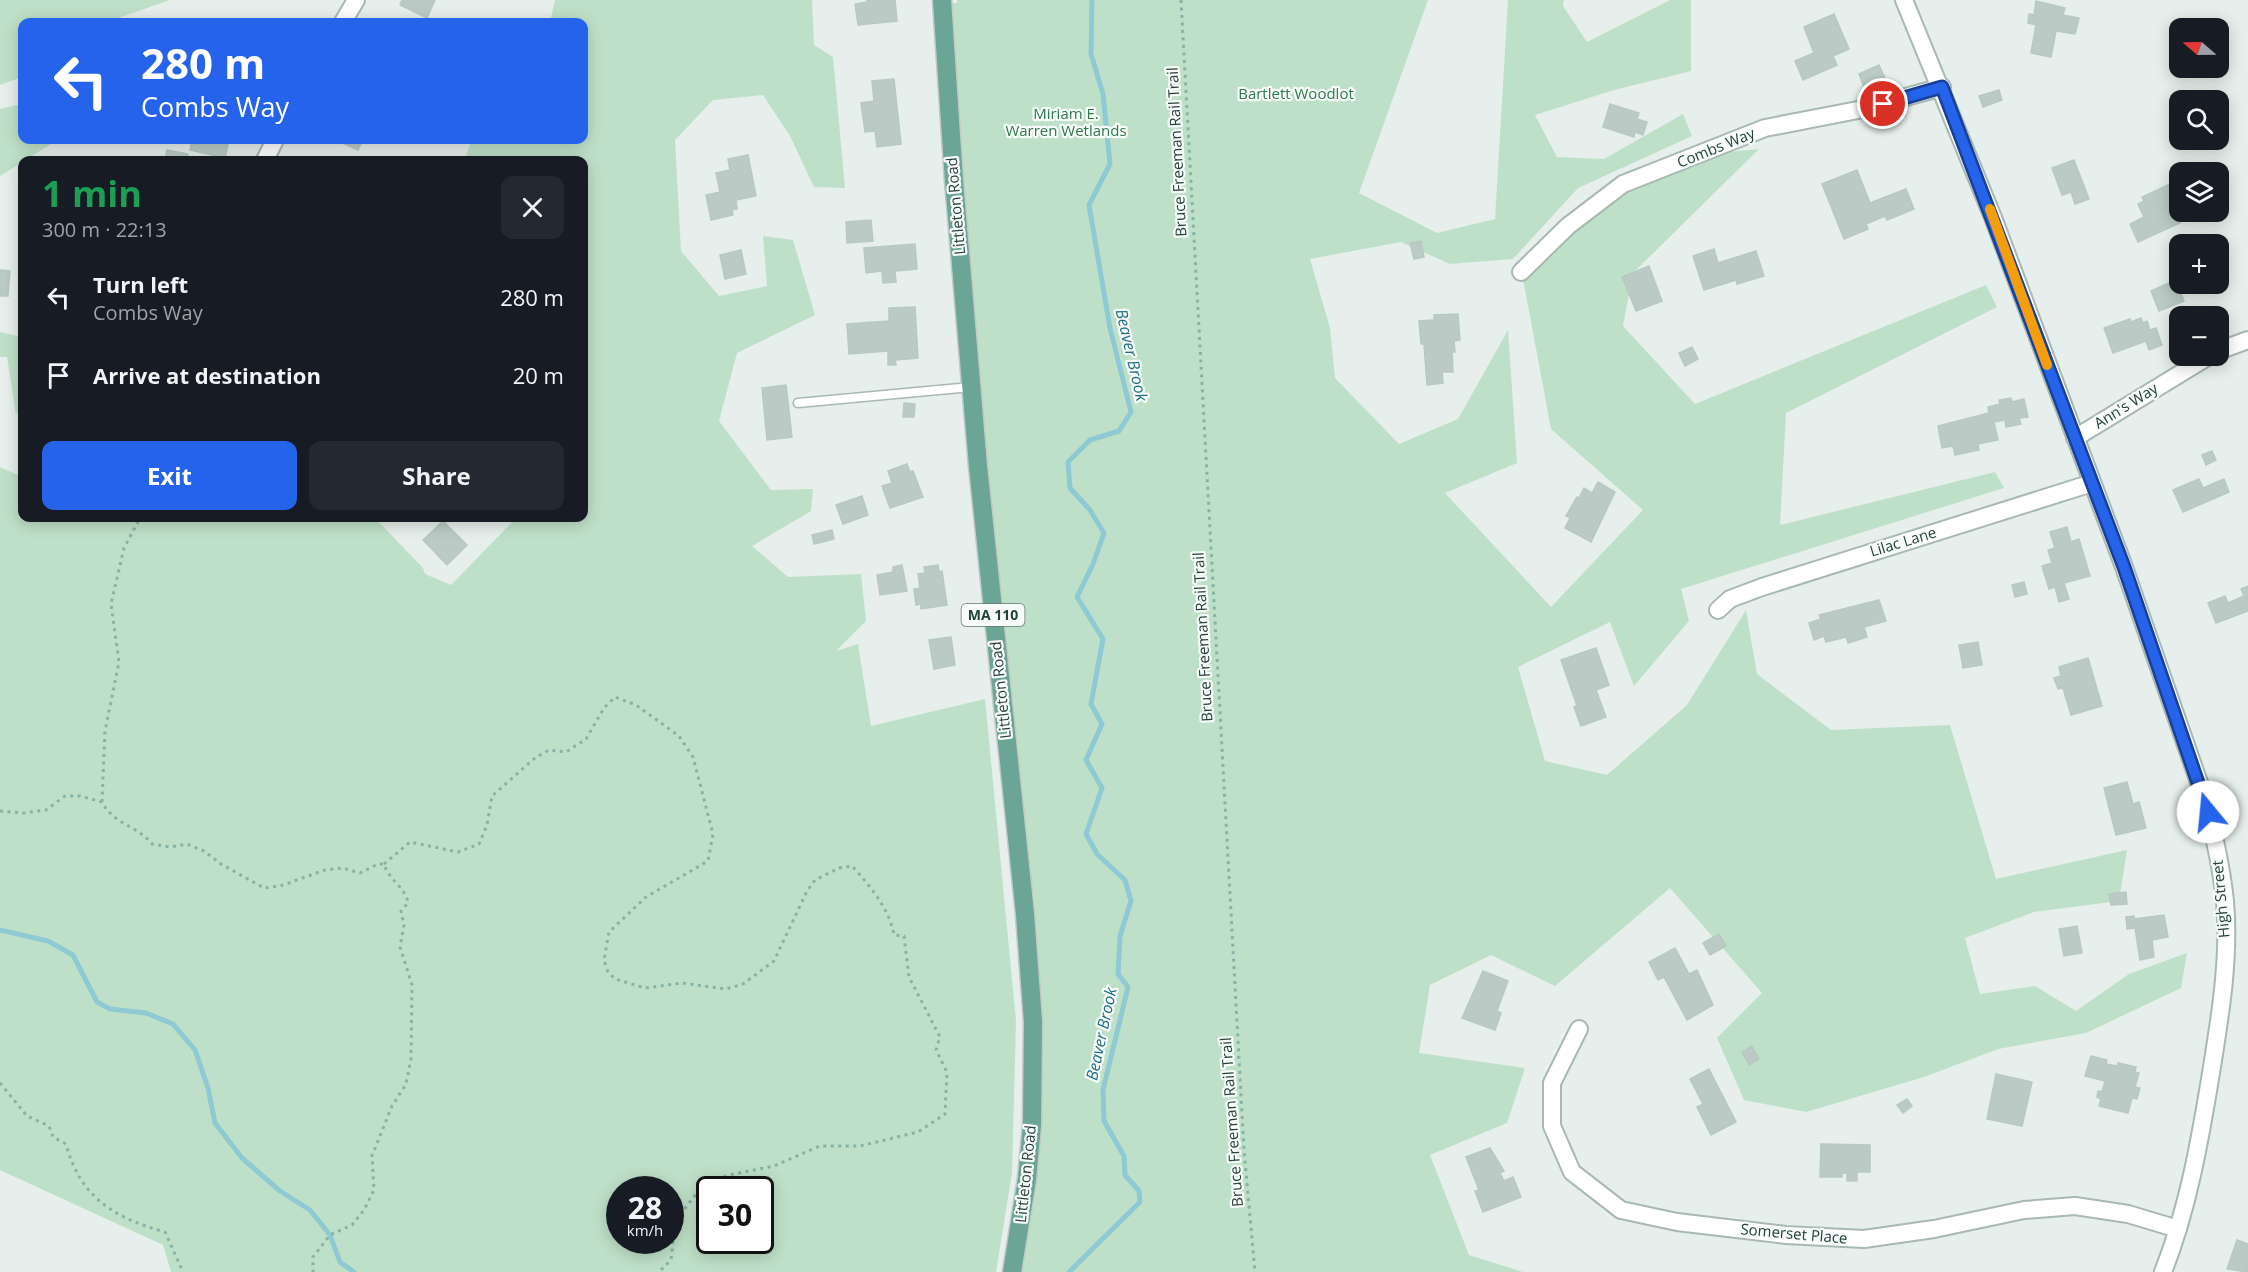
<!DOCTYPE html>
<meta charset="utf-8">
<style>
:root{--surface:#171b24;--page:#242831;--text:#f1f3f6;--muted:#9ea1a6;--accent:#2563eb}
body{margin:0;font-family:"Open Sans",sans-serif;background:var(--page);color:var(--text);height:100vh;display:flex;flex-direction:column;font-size:22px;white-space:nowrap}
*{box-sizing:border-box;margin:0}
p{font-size:20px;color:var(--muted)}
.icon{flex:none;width:33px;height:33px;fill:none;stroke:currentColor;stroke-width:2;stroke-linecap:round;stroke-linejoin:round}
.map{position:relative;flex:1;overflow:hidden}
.sheet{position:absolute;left:18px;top:156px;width:570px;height:366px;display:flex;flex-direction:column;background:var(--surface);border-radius:12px;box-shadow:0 3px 15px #0003}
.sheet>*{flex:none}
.hud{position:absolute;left:18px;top:18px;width:570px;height:126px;border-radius:12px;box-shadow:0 3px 15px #0003;background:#2563eb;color:#fff;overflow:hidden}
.needle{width:39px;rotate:290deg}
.controls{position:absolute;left:2169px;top:18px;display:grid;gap:12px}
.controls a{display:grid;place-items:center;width:60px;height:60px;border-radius:12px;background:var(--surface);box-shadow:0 3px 15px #0003;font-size:30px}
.speed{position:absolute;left:606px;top:1176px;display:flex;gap:12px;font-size:30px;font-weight:700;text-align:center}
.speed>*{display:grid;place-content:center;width:78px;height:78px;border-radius:50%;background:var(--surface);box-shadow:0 3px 15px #0003;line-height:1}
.speed small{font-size:15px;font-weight:400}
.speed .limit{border:3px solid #111;border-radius:9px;background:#fff;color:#111}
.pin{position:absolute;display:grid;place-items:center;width:51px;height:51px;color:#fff;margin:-26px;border:3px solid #fff;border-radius:50%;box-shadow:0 2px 6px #0007}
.me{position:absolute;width:66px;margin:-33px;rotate:343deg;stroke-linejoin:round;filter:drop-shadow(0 0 4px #0008)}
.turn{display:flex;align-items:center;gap:21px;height:126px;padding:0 24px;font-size:27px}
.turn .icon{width:78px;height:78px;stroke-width:2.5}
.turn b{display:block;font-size:42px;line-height:51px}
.round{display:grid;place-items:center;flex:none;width:63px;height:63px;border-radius:12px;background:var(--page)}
.overview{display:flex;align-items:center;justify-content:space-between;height:102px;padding:0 24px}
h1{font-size:36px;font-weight:700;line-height:45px;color:#1e9e55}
.cta{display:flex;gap:12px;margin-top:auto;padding:12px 24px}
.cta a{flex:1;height:69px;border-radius:12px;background:var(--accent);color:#fff;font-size:24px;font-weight:700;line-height:69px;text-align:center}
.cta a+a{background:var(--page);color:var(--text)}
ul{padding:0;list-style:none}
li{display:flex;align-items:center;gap:18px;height:78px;padding:0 24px}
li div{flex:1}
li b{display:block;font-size:22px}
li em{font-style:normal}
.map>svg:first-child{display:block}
.green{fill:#bfe0c8;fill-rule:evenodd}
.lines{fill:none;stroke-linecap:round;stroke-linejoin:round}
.stream{stroke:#8ec9d4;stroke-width:5}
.building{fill:#bbcac4;stroke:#b8c9c2;stroke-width:1.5}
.lane-casing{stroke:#a8b8b2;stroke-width:11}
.street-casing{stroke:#a8b8b2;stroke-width:20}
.primary-casing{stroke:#c2cac8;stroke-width:21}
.path{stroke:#86b3a5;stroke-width:3;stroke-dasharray:3 4.5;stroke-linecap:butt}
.lane{stroke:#fff;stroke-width:8}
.street{stroke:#fff;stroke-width:16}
.primary{stroke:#6aa596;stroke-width:18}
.route-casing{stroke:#184099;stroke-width:15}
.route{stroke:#2563eb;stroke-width:10}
.slow{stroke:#f59e0b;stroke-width:10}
.labels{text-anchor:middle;stroke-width:4.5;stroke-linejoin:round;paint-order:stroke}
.shield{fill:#f7fbf9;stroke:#637a73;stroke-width:1.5}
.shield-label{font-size:14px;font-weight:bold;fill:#24423a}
.park-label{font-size:15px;fill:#2d7a4b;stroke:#f7fbf9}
.street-label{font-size:15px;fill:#24423a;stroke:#f7fbf9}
.water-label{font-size:16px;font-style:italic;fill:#1c6f80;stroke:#f7fbf9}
</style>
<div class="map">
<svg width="2248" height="1272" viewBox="0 0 2248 1272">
<rect width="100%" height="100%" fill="#e6efeb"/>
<g class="green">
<polygon points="0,0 170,0 107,22 22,22 22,77 0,85"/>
<path d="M555,0H812L814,45L833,57L845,188L814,187L790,136L763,95L713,100L675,140L681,251L719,296L767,286L763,236L793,240L815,315L737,353L719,421L771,490L813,489L811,511L752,546L788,577L861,574L866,621L836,651L858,644L871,726L985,699L1016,1021L1012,1173L996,1272H171L163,1245L0,1170V467L22,477V518H94L99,521L109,518H375L423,568L425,574L451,585L516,518H584V160H464L472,140H584V22H550ZM620,1190H670V1240H620ZM710,1190H760V1240H710Z"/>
<polygon points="957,0 1428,0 1359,193 1437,233 1495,219 1508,0 1564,0 1563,6 1587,42 1670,0 1691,0 1691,71 1614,90 1535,115 1557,157 1604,159 1683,114 1692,136 1578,188 1513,259 1450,264 1401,242 1310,259 1330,328 1335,378 1399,444 1458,419 1508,330 1517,463 1445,493 1551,607 1643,510 1551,429 1523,279 1623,184 1704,154 1759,149 1633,273 1623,326 1695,404 1986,285 1997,307 1786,413 1780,525 1995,472 2004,488 1681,589 1689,621 1634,686 1610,622 1518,667 1545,761 1607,775 1687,705 1746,610 1757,674 1831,730 1950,725 1996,879 2127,850 2119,901 2034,912 1965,938 1980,994 2035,986 2076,1011 2129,974 2187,953 2181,988 2086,1033 1998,1049 1924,1077 1806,1112 1744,1100 1717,1038 1762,993 1670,888 1555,986 1491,955 1430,985 1419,1053 1525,1068 1507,1123 1430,1155 1469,1255 1523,1272 1012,1272 1033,1074 943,3 957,3"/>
<polygon points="22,104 22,140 51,140 51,144 0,176 0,109"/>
<polygon points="0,332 22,337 22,403 16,415 7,357 0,357"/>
</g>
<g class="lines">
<g class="stream">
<polyline points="0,930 48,941 73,955 97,1002 110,1009 146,1013 173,1024 195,1050 208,1088 215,1123 242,1158 280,1191 310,1210 330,1235 340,1262 354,1272"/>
<polyline points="1069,1272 1140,1202 1139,1191 1125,1175 1124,1156 1104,1121 1103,1090 1128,987 1118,974 1120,936 1131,901 1125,880 1097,854 1086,834 1102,788 1086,760 1102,724 1091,704 1103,639 1077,597 1093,564 1104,533 1090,510 1070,488 1068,462 1090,440 1119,431 1131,412 1110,328 1089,205 1110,164 1103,94 1091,54 1092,0"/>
</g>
</g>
<g class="building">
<polygon points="402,0 435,0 427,18 400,5"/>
<polygon points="867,0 895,0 897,21 858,25 855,4 867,2"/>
<polygon points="2036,1 2065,8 2063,15 2079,18 2075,34 2056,31 2051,57 2031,53 2036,25 2028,23 2029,14 2034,15"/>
<polygon points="1834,14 1849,49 1833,56 1837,65 1803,80 1795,61 1814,53 1804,27"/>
<polygon points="1879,65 1885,78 1864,87 1859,74"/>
<polygon points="894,79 901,144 877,147 875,131 865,132 861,103 874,101 872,81"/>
<polygon points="1999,90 2002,100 1983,107 1979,96"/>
<polygon points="1610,104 1639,113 1637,119 1647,122 1643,135 1635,132 1634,137 1603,127"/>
<polygon points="192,140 229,140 225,158 190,150"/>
<polygon points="336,140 363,140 358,150"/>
<polygon points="167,150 188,154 186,160 165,160"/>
<polygon points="748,155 756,196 736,200 737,209 732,210 733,215 711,220 706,195 720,192 716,173 730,170 728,159"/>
<polygon points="2074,160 2089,199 2075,204 2071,192 2062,195 2052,168"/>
<polygon points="1857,170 1870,203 1906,189 1914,209 1887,220 1885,216 1866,224 1868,229 1844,239 1822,184"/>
<polygon points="2172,183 2179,198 2170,202 2180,223 2138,242 2130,224 2144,217 2138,204 2144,201 2142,197"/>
<polygon points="871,220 873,241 847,243 846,222"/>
<polygon points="1421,241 1424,257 1414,259 1410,243"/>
<polygon points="915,244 917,269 895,271 896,282 883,283 882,271 866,273 864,248"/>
<polygon points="1714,249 1718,263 1756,251 1764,276 1737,284 1736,280 1704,290 1693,256"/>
<polygon points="741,250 746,274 725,279 720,255"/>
<polygon points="1649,266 1662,301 1636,311 1622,277"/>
<polygon points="0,270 10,271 8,296 0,296"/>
<polygon points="2176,280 2184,301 2159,311 2151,291"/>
<polygon points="915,307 918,358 895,360 896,365 888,365 888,351 849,354 847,324 889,321 889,308"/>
<polygon points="1458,314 1460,340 1454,341 1455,352 1452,352 1453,372 1442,372 1443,383 1427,385 1424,344 1421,344 1419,321 1434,320 1434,315"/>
<polygon points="2141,318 2143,323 2147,321 2150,330 2156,328 2162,345 2149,350 2146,341 2113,353 2104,328 2130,319 2131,322"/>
<polygon points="1692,347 1698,359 1685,366 1679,353"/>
<polygon points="786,385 792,437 767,440 762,388"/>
<polygon points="2011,398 2012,402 2024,399 2028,417 2019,418 2021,424 2006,427 2005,420 1994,422 1998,440 1978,444 1979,450 1955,455 1953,446 1942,448 1938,426 1989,413 1988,407 2000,404 1999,400"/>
<polygon points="904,403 915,404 914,417 903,417"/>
<polygon points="2212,451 2216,460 2206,465 2202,455"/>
<polygon points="907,464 910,472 913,471 923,497 890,508 882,486 892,483 888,471"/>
<polygon points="2199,479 2203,488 2224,479 2229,492 2183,512 2173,490"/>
<polygon points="1598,482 1615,492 1591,542 1565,528 1570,518 1566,516 1577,497 1579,498 1584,488 1592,493"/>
<polygon points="862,496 868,515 843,524 836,505"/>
<polygon points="443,521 467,545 447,565 423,540"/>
<polygon points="2067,527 2071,542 2079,539 2090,576 2064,583 2069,599 2059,602 2055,587 2049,589 2042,566 2052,563 2048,550 2055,548 2050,532"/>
<polygon points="832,530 834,539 814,544 812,535"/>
<polygon points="902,565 907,591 880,595 877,575 893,572 893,567"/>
<polygon points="938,565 939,572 942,571 947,605 921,609 921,604 916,605 914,589 920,588 918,574 925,573 924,567"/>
<polygon points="2024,582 2027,594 2015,597 2012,585"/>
<polygon points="2248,586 2248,611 2216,623 2208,603 2225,596 2228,603 2244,596 2241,589"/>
<polygon points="1879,600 1886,621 1864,627 1867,637 1848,643 1846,637 1826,642 1824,636 1814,640 1809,623 1821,619 1819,615"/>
<polygon points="951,637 955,665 934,669 929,640"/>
<polygon points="1978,642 1982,665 1963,668 1959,645"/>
<polygon points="1596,648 1609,685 1596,690 1606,717 1581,726 1574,707 1577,706 1561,660"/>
<polygon points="2088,658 2102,706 2071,715 2063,688 2058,689 2054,678 2061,676 2059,667"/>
<polygon points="2127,782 2133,804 2139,802 2146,828 2116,835 2104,788"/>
<polygon points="2126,892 2127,904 2111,905 2109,894"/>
<polygon points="2164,915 2168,937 2152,940 2154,957 2140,960 2135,928 2127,929 2126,917 2134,916 2134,919"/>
<polygon points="2077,926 2082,953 2064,956 2059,929"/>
<polygon points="1719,934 1726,946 1710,955 1703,943"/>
<polygon points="1675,948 1689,974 1697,970 1713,1005 1687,1020 1664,977 1658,980 1649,962"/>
<polygon points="1483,971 1508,981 1497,1011 1501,1013 1495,1030 1462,1018"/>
<polygon points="1752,1046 1759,1059 1749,1065 1742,1052"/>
<polygon points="2091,1056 2107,1060 2106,1064 2117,1066 2118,1063 2136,1067 2135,1072 2139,1073 2135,1087 2140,1088 2137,1099 2132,1098 2128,1113 2099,1106 2101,1099 2097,1097 2098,1091 2102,1092 2105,1081 2085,1076"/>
<polygon points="1709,1069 1736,1122 1711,1135 1697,1107 1703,1104 1690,1079"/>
<polygon points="1996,1074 2032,1082 2022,1126 1987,1119"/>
<polygon points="1907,1099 1912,1106 1903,1113 1897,1105"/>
<polygon points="1821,1144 1870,1145 1870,1172 1857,1172 1857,1181 1847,1181 1847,1173 1842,1173 1842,1177 1820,1177"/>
<polygon points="1490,1148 1504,1171 1500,1173 1504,1181 1513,1177 1521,1197 1483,1212 1475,1191 1479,1190 1466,1157"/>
<polygon points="2237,1240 2248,1244 2248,1272 2227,1269"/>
</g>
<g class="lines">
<defs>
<polyline id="lane" points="798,403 971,387"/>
<g id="street">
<path d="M1904,0L1994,220L2124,567L2203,794C2213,829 2221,864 2225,901C2230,958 2220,1017 2211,1073C2200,1140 2188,1209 2163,1272"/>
<polyline points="343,22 356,0"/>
<polyline points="265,160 275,140"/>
<polyline points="1521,272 1568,226 1623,184 1765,128 1863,109 1942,87"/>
<polyline points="2218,351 2248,340"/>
<polyline points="2075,438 2209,356"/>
<polyline points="1718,610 1730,599 1762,587 2092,483"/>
<polyline points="1579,1029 1552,1083 1552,1126 1572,1172 1621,1210 1677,1222 1786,1235 1864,1239 1934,1229 2024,1210 2075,1206 2128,1214 2178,1229"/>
</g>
<polyline id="primary" points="942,0 954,181 978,466 1025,914 1033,1022 1032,1125 1027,1179 1012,1272"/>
</defs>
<use href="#lane" class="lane-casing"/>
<use href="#street" class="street-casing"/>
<use href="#primary" class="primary-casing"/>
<g class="path">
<polyline points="1181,0 1244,1150 1255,1272"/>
<polyline points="102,802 105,731 119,662 111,604 124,548 140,518"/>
<path d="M0,811L23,813L46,810L65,796H80L102,802C113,824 138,826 152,844L170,847L187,844L204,851L221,864L264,888L280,886L325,870L343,868L360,873L378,864H384C388,879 406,888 408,903L401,911L404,925L400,947L412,985L411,1059L406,1084L392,1106L372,1156L374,1190L364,1210L352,1225L330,1235L313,1257V1272"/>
<path d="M384,864L410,842L458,852L479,844L487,825L492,796L535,758L549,750L566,752L586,739L604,708L615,697L636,705L679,736L693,757L713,834L708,861L646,897L609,932L604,960L608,972L615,979L645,988L682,983L726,989L743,984L774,961L807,891L815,880L839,868L852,866C870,886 889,908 894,935L904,936L909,977L940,1037L936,1050L947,1072L945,1114L918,1132L860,1146H820L774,1166L729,1175L704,1184L682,1212L673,1241L671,1260L659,1272"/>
<path d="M0,1083L27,1116L49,1126L53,1137L66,1144C80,1197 114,1218 165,1232L183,1272"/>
</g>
<use href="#lane" class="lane"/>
<use href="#street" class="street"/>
<use href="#primary" class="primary"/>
</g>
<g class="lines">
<defs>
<polyline id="route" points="1883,104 1942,87 2124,567 2208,812"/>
</defs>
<use href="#route" class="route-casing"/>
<use href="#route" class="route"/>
<polyline class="slow" points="1990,209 2047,365"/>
</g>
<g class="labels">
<rect class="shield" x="961.5" y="604" width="63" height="22" rx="4.5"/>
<g class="shield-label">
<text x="993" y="620">MA 110</text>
</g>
<g class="park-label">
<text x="1296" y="99">Bartlett Woodlot</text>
<text x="1066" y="119">Miriam E.<tspan x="1066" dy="17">Warren Wetlands</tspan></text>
</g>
<g class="street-label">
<text transform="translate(1716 148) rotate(-22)" y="5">Combs Way</text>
<text transform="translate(1177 152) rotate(-93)" y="5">Bruce Freeman Rail Trail</text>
<text transform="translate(956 206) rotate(-95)" y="5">Littleton Road</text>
<text transform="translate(2126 406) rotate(-32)" y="5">Ann's Way</text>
<text transform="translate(1903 542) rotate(-17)" y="5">Lilac Lane</text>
<text transform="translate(1203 637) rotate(-93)" y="5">Bruce Freeman Rail Trail</text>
<text transform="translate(1001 690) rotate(-96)" y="5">Littleton Road</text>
<text transform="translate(2221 899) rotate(-95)" y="5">High Street</text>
<text transform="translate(1232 1122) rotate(-94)" y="5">Bruce Freeman Rail Trail</text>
<text transform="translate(1026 1174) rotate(-84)" y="5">Littleton Road</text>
<text transform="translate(1794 1234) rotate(5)" y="5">Somerset Place</text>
</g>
<g class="water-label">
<text transform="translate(1132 355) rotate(77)" y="6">Beaver Brook</text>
<text transform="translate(1101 1034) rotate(-78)" y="6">Beaver Brook</text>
</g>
</g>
</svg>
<div class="controls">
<a><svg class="needle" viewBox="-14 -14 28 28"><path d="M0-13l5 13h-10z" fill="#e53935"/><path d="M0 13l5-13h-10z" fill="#9ea1a6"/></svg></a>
<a><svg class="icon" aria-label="search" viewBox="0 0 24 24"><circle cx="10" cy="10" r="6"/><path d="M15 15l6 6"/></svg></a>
<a><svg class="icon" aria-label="layers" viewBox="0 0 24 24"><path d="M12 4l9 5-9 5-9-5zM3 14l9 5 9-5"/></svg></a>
<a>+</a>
<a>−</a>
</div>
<div class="speed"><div>28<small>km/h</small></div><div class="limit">30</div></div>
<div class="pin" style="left:1883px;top:104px;background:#d93025"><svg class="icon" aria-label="arrive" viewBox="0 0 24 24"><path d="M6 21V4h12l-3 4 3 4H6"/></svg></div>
<svg class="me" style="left:2208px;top:812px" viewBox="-20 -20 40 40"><circle r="19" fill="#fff"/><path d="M0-13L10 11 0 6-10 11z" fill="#2563eb"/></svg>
<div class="hud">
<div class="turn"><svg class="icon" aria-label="left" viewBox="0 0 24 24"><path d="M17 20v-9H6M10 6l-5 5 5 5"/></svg><div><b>280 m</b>Combs Way</div></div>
</div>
<section class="sheet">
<div class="overview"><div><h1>1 min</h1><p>300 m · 22:13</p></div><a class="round"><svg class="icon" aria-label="close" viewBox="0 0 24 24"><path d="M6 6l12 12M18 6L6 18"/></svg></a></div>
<ul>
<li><svg class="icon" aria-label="left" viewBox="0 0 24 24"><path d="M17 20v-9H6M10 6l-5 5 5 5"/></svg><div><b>Turn left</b><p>Combs Way</p></div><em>280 m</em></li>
<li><svg class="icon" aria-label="arrive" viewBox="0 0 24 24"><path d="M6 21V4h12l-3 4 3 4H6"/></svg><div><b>Arrive at destination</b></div><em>20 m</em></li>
</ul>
<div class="cta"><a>Exit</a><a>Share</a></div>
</section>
</div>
